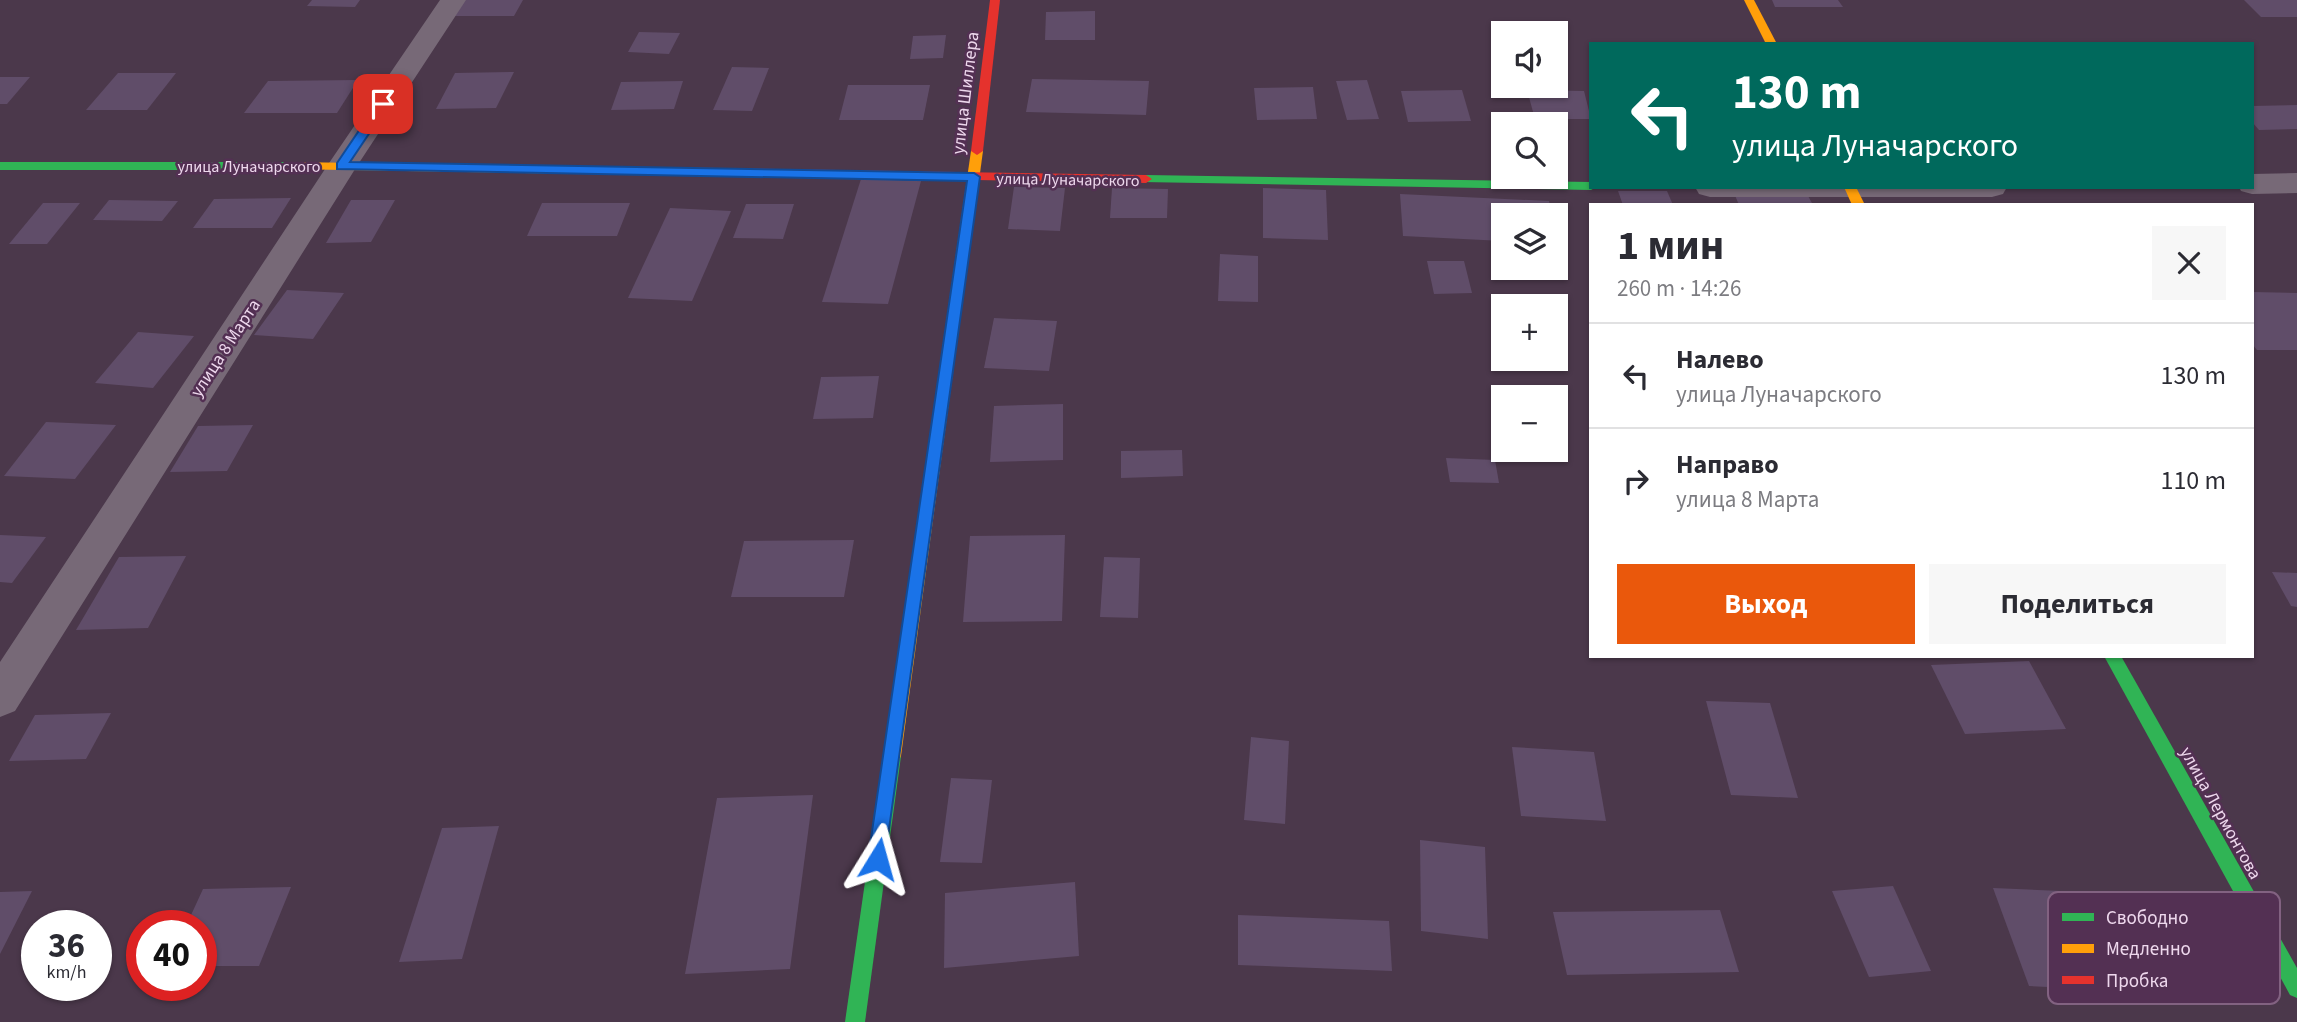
<!DOCTYPE html>
<html lang="ru">
<meta charset="utf-8">
<style>
:root{--surface:#fff;--page:#f7f7f7;--text:#2b2b33;--muted:#7c7c81;--line:#e1e1e2;--accent:#ea580c}
body{margin:0;font-family:"Source Sans 3",sans-serif;background:var(--page);color:var(--text);height:100vh;display:flex;flex-direction:column;font-size:26px;white-space:nowrap}
*{box-sizing:border-box;margin:0}
p{font-size:23px;color:var(--muted)}
.icon{flex:none;width:38px;height:38px;fill:none;stroke:currentColor;stroke-width:2;stroke-linecap:round;stroke-linejoin:round}
.map{position:relative;flex:1;overflow:hidden}
.panel{position:absolute;left:1589px;top:203px;width:665px;height:455px;display:flex;flex-direction:column;background:var(--surface);border-radius:0px;box-shadow:0 2px 5px #0004}
.panel>*{flex:none}
.guide{position:absolute;left:1589px;top:42px;width:665px;height:147px;border-radius:0px;box-shadow:0 2px 5px #0004;background:#00695c;color:#fff;overflow:hidden}
.buttons{position:absolute;left:1491px;top:21px;display:grid;gap:14px}
.buttons a{display:grid;place-items:center;width:77px;height:77px;border-radius:0px;background:var(--surface);box-shadow:0 2px 5px #0004;font-size:35px}
.speed{position:absolute;left:21px;top:910px;display:flex;gap:14px;font-size:35px;font-weight:700;text-align:center}
.speed>*{display:grid;place-content:center;width:91px;height:91px;border-radius:50%;background:var(--surface);box-shadow:0 2px 5px #0004;line-height:1}
.speed small{font-size:18px;font-weight:400}
.speed .limit{border:10px solid #d22;background:#fff;color:#111}
.pin{position:absolute;display:grid;place-items:center;width:60px;height:60px;color:#fff;margin:-30px;border-radius:14px;box-shadow:0 4px 10px #0006}
.me{position:absolute;width:77px;margin:-38px;rotate:8deg;stroke-linejoin:round;filter:drop-shadow(0 0 5px #0008)}
.turn{display:flex;align-items:center;gap:24px;height:147px;padding:0 28px;font-size:32px}
.turn .icon{width:91px;height:91px;stroke-width:2.5}
.turn b{display:block;font-size:49px;line-height:60px}
.round{display:grid;place-items:center;flex:none;width:74px;height:74px;border-radius:0px;background:var(--page)}
.headline{display:flex;align-items:center;justify-content:space-between;height:119px;padding:0 28px}
h1{font-size:42px;font-weight:700;line-height:52px}
.button{display:flex;gap:14px;margin-top:auto;padding:14px 28px}
.button a{flex:1;height:80px;border-radius:0px;background:var(--accent);color:#fff;font-size:28px;font-weight:700;line-height:80px;text-align:center}
.button a+a{background:var(--page);color:var(--text)}
ul{padding:0;list-style:none}
li{display:flex;align-items:center;gap:21px;height:105px;padding:0 28px;border-top:2px solid var(--line)}
li div{flex:1}
li b{display:block;font-size:26px}
li em{font-style:normal}
.map>svg:first-child{display:block}
.building{fill:#604d69}
.lines{fill:none;stroke-linecap:round;stroke-linejoin:round}
.street{fill:#776977;fill-rule:evenodd}
.fast{fill:#30b455;fill-rule:evenodd}
.slow{fill:#ff9f0a;fill-rule:evenodd}
.jam{fill:#e5322d;fill-rule:evenodd}
.route{fill:#1a73e8;stroke:#114b97;stroke-width:2}
.labels{text-anchor:middle;stroke-width:5;stroke-linejoin:round;paint-order:stroke}
.far-street-label{font-size:16px;fill:#eed8ed;stroke:#533053}
.street-label{font-size:18px;fill:#eed8ed;stroke:#533053}
.key{fill:#533053;stroke:#826281;stroke-width:2}
.key-label{font-size:19px;fill:#eed8ed}
</style>
<div class="map">
<svg width="2297" height="1022" viewBox="0 0 2297 1022">
<rect width="100%" height="100%" fill="#4b384b"/>
<g class="building">
<polygon points="312,0 360,0 355,7 307,6"/>
<polygon points="465,0 523,0 514,16 455,16"/>
<polygon points="1772,0 1838,0 1843,7 1775,7"/>
<polygon points="2244,0 2297,0 2297,17 2261,17"/>
<polygon points="1095,11 1095,40 1045,40 1046,12"/>
<polygon points="639,32 680,33 669,54 628,52"/>
<polygon points="946,35 943,58 910,59 913,36"/>
<polygon points="732,67 769,68 752,111 713,110"/>
<polygon points="514,72 496,108 436,109 455,73"/>
<polygon points="118,73 176,73 147,110 86,110"/>
<polygon points="0,77 30,77 7,104 0,104"/>
<polygon points="1032,79 1149,81 1146,115 1026,112"/>
<polygon points="358,80 337,113 244,113 268,81"/>
<polygon points="1367,80 1379,119 1347,120 1336,81"/>
<polygon points="683,81 674,109 611,110 621,82"/>
<polygon points="848,85 930,85 923,120 839,120"/>
<polygon points="1313,87 1317,119 1257,120 1254,88"/>
<polygon points="1462,90 1471,121 1408,122 1401,91"/>
<polygon points="1527,90 1584,91 1591,119 1535,119"/>
<polygon points="2297,105 2297,129 2259,130 2252,122 2252,106"/>
<polygon points="861,179 921,181 888,304 822,302"/>
<polygon points="1014,187 1065,188 1060,231 1008,229"/>
<polygon points="1112,188 1168,189 1167,218 1110,218"/>
<polygon points="1263,188 1326,190 1328,240 1263,238"/>
<polygon points="1618,191 1667,191 1673,205 1623,205"/>
<polygon points="1734,193 1807,194 1813,205 1739,205"/>
<polygon points="1400,194 1549,201 1552,215 1503,215 1503,241 1403,236"/>
<polygon points="291,198 272,228 193,228 214,199"/>
<polygon points="109,200 178,201 162,221 93,220"/>
<polygon points="351,200 395,200 371,242 326,243"/>
<polygon points="43,203 80,203 47,244 9,244"/>
<polygon points="542,203 630,203 617,236 527,236"/>
<polygon points="746,204 794,204 783,239 733,238"/>
<polygon points="670,208 731,211 692,301 628,298"/>
<polygon points="1220,254 1258,256 1258,302 1218,301"/>
<polygon points="1427,261 1464,261 1472,293 1434,294"/>
<polygon points="287,290 344,293 313,339 254,335"/>
<polygon points="2252,292 2297,293 2297,350 2257,350 2252,344"/>
<polygon points="994,318 1057,321 1049,371 984,368"/>
<polygon points="138,332 194,336 153,388 95,383"/>
<polygon points="879,376 873,418 813,419 821,377"/>
<polygon points="1063,404 1063,460 990,462 994,406"/>
<polygon points="46,422 116,425 75,479 4,476"/>
<polygon points="253,425 227,471 170,472 198,426"/>
<polygon points="1182,450 1183,476 1121,478 1121,451"/>
<polygon points="1446,458 1495,460 1499,483 1450,482"/>
<polygon points="0,535 46,537 12,583 0,582"/>
<polygon points="1065,535 1062,621 963,622 970,536"/>
<polygon points="854,540 844,597 731,597 744,541"/>
<polygon points="186,556 148,628 76,630 119,557"/>
<polygon points="1104,557 1140,558 1138,618 1100,617"/>
<polygon points="2272,572 2297,573 2297,607 2291,606"/>
<polygon points="2029,661 2066,729 1965,734 1931,665"/>
<polygon points="1706,701 1770,703 1798,798 1731,795"/>
<polygon points="111,713 86,759 9,761 35,715"/>
<polygon points="1251,737 1289,741 1285,824 1244,820"/>
<polygon points="1512,747 1594,752 1606,821 1521,816"/>
<polygon points="951,778 992,780 982,863 940,862"/>
<polygon points="813,795 790,969 685,974 717,798"/>
<polygon points="499,826 462,959 399,962 442,828"/>
<polygon points="1420,840 1485,847 1488,939 1421,931"/>
<polygon points="1075,882 1079,956 944,968 945,893"/>
<polygon points="1893,886 1931,971 1869,977 1832,891"/>
<polygon points="291,887 259,966 201,966 201,926 186,926 203,889"/>
<polygon points="1993,888 2153,895 2197,994 2029,986"/>
<polygon points="32,891 0,954 0,892"/>
<polygon points="1720,910 1739,972 1567,975 1553,912"/>
<polygon points="1238,915 1389,921 1392,971 1238,965"/>
</g>
<g class="lines">
<g class="street">
<polygon points="440,0 466,0 357,166 15,711 0,717 0,662 327,166"/>
<polygon points="2297,173 2297,193 2252,194 2241,191 2239,187 2252,187 2252,174"/>
<polygon points="1695,187 2007,187 2003,194 1992,197 1710,197 1699,194"/>
</g>
<g class="fast">
<polygon points="0,162 289,162 295,166 289,170 0,170"/>
<polygon points="1146,175 1591,182 1591,187 1596,187 1591,190 1142,182 1140,179"/>
<polygon points="2104,656 2121,656 2297,968 2297,998 2290,995"/>
<polygon points="892,748 898,750 901,756 865,1022 845,1022 883,756 886,750"/>
</g>
<g class="slow">
<polygon points="1744,0 1754,0 1777,44 1766,44"/>
<polygon points="977,147 983,151 901,756 898,762 892,764 886,762 883,756 971,151"/>
<polygon points="289,162 589,166 595,170 589,174 285,169 285,163"/>
<polygon points="1844,187 1856,187 1865,205 1852,205"/>
</g>
<g class="jam">
<polygon points="990,0 1000,0 983,151 977,155 971,151"/>
<polygon points="589,166 1146,175 1152,179 1146,183 585,173 585,167"/>
</g>
</g>
<polygon class="route" points="383,100 389,104 350,162 974,173 980,177 884,865 878,868 871,865 868,859 967,181 337,169 337,163 379,101"/>
<g class="labels">
<g class="far-street-label">
<text x="249" y="172">улица Луначарского</text>
<text transform="translate(1068 179) rotate(1)" y="6">улица Луначарского</text>
</g>
<g class="street-label">
<text transform="translate(965 93) rotate(-83)" y="6">улица Шиллера</text>
<text transform="translate(225 348) rotate(-57)" y="6">улица 8 Марта</text>
<text transform="translate(2221 813) rotate(61)" y="6">улица Лермонтова</text>
</g>
</g>
<rect x="2048" y="892" width="232" height="112" rx="10" class="key"/>
<rect x="2062" y="913" width="32" height="8" fill="#30b455"/>
<rect x="2062" y="944" width="32" height="9" fill="#ff9f0a"/>
<rect x="2062" y="976" width="32" height="8" fill="#e5322d"/>
<g class="key-label">
<text x="2106" y="924">Свободно</text>
<text x="2106" y="955">Медленно</text>
<text x="2106" y="987">Пробка</text>
</g>
</svg>
<div class="buttons">
<a><svg class="icon" aria-label="sound" viewBox="0 0 24 24"><path d="M4 9h4l5-4v14l-5-4H4zM17 9q2 3 0 6"/></svg></a>
<a><svg class="icon" aria-label="search" viewBox="0 0 24 24"><circle cx="10" cy="10" r="6"/><path d="M15 15l6 6"/></svg></a>
<a><svg class="icon" aria-label="layers" viewBox="0 0 24 24"><path d="M12 4l9 5-9 5-9-5zM3 14l9 5 9-5"/></svg></a>
<a>+</a>
<a>−</a>
</div>
<div class="speed"><div>36<small>km/h</small></div><div class="limit">40</div></div>
<div class="pin" style="left:383px;top:104px;background:#d93025"><svg class="icon" aria-label="arrive" viewBox="0 0 24 24"><path d="M6 21V4h12l-3 4 3 4H6"/></svg></div>
<svg class="me" style="left:878px;top:859px" viewBox="-20 -20 40 40"><path d="M0-17L14 15 0 8-14 15z" fill="#1a73e8" stroke="#fff" stroke-width="4"/></svg>
<div class="guide">
<div class="turn"><svg class="icon" aria-label="left" viewBox="0 0 24 24"><path d="M17 20v-9H6M10 6l-5 5 5 5"/></svg><div><b>130 m</b>улица Луначарского</div></div>
</div>
<section class="panel">
<div class="headline"><div><h1>1 мин</h1><p>260 m · 14:26</p></div><a class="round"><svg class="icon" aria-label="close" viewBox="0 0 24 24"><path d="M6 6l12 12M18 6L6 18"/></svg></a></div>
<ul>
<li><svg class="icon" aria-label="left" viewBox="0 0 24 24"><path d="M17 20v-9H6M10 6l-5 5 5 5"/></svg><div><b>Налево</b><p>улица Луначарского</p></div><em>130 m</em></li>
<li><svg class="icon" aria-label="right" viewBox="0 0 24 24"><path d="M7 20v-9h11M14 6l5 5-5 5"/></svg><div><b>Направо</b><p>улица 8 Марта</p></div><em>110 m</em></li>
</ul>
<div class="button"><a>Выход</a><a>Поделиться</a></div>
</section>
</div>
